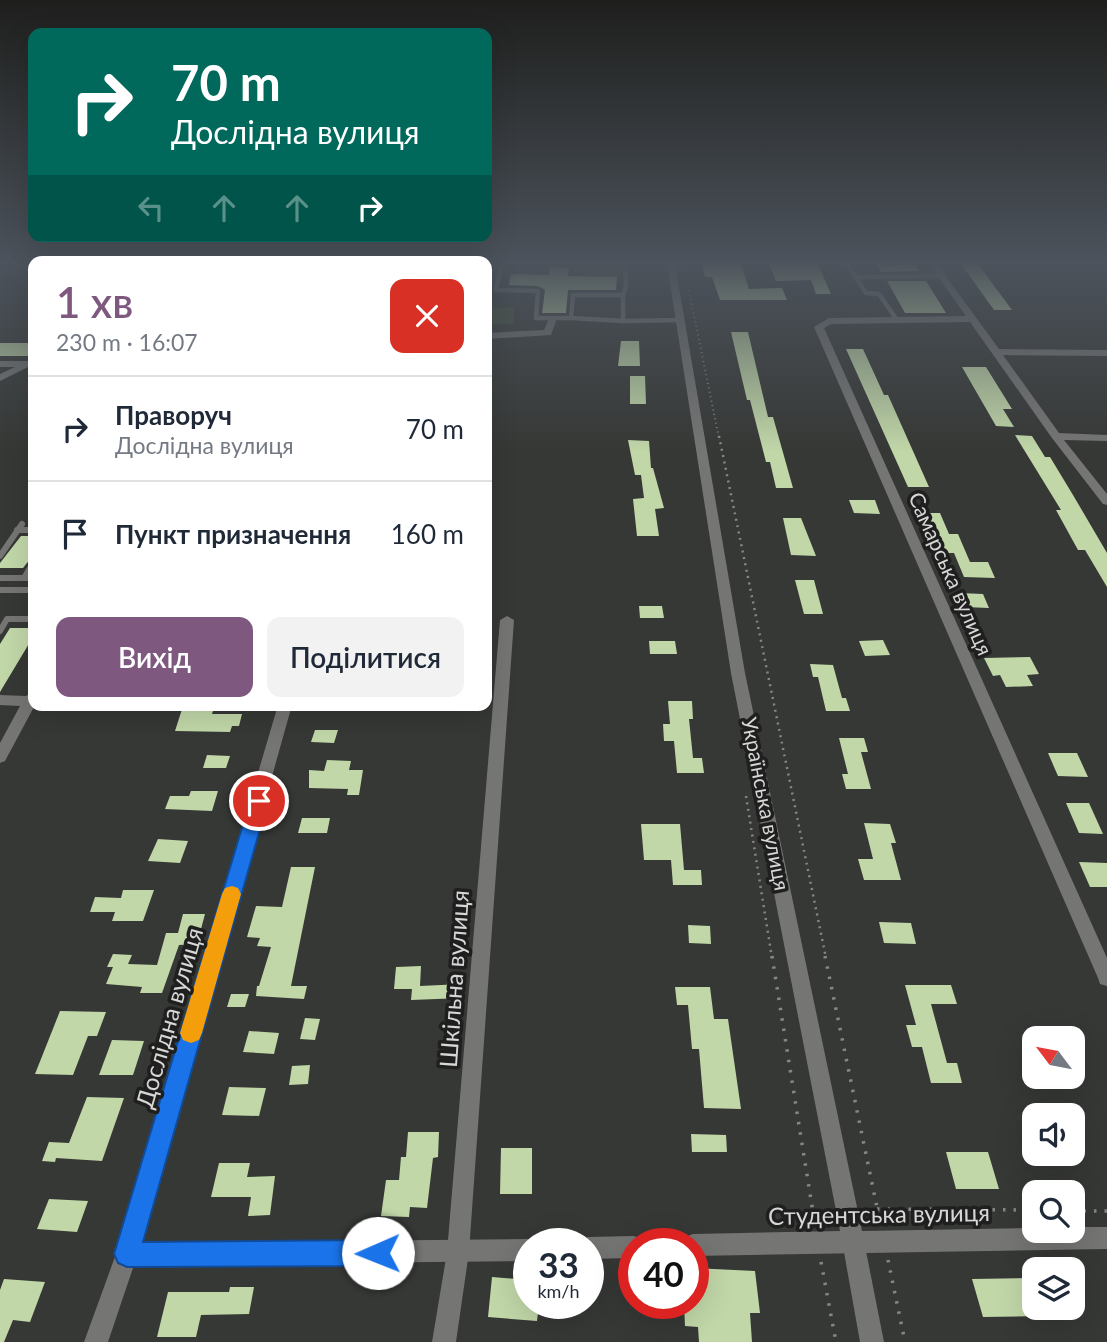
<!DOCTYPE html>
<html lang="uk">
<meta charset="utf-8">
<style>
:root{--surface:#fff;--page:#f2f2f3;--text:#1f2937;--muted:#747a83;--line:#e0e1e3;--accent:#7e587f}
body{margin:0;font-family:Lato,sans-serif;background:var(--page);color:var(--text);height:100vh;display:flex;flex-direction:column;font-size:26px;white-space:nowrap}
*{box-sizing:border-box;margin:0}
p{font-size:23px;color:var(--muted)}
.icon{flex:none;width:38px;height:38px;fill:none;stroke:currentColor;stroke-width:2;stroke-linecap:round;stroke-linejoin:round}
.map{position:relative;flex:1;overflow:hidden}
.sheet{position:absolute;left:28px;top:256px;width:464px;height:455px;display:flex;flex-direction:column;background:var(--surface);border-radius:14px;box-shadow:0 7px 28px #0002}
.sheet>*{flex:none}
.guide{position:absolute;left:28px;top:28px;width:464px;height:214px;border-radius:14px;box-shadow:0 7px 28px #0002;background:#00695c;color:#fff;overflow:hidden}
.needle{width:46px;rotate:302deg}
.controls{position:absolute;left:1022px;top:1026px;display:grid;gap:14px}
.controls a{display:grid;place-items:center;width:63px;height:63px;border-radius:14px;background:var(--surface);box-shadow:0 7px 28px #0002;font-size:35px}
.speed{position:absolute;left:513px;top:1228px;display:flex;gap:14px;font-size:35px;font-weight:700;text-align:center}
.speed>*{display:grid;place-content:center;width:91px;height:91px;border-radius:50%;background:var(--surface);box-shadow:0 7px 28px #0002;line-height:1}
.speed small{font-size:18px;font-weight:400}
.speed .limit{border:10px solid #d22;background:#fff;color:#111}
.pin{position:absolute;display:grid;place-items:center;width:60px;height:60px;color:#fff;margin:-30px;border:4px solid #fff;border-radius:50%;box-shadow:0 2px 7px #0007}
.me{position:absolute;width:77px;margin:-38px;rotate:269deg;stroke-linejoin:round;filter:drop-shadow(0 0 5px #0008)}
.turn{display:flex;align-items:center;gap:24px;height:147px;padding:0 28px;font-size:32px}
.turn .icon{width:91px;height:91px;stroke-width:2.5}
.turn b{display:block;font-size:49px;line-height:60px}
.lanes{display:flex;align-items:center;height:66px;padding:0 28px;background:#0003;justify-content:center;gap:35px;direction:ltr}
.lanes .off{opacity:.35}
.round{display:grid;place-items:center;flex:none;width:74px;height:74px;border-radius:14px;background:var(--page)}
.head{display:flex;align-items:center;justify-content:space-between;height:119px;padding:0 28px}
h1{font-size:42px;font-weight:600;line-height:52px;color:var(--accent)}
.primary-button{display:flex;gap:14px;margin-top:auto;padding:14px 28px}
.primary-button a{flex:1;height:80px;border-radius:14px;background:var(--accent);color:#fff;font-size:28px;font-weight:600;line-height:80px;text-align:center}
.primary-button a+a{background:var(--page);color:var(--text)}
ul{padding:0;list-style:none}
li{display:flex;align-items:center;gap:21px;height:105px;padding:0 28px;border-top:2px solid var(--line)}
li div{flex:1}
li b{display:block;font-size:26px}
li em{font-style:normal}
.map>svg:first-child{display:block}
.green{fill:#425032}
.building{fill:#c1d7a8}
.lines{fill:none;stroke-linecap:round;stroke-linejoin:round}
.path-far2{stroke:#868785;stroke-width:2;stroke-dasharray:1 3.5;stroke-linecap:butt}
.path-far1{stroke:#868785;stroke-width:2.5;stroke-dasharray:2 4.5;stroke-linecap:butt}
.path{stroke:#868785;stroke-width:3.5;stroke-dasharray:2.5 8;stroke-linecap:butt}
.service-far1{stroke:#757574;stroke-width:4.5}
.service{stroke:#757574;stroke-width:6}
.minor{fill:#757574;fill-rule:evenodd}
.tertiary{fill:#757574;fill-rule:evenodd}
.route{fill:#1a73e8;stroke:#114b97;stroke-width:2}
.slow{fill:#f59e0b}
.labels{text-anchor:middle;stroke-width:7;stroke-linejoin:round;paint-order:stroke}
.street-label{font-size:21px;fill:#d7d7d6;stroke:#1e1f1e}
.near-street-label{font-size:24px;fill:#d7d7d6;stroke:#1e1f1e}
</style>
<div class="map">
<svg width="1107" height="1342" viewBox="0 0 1107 1342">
<rect width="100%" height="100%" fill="#363835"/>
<g class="green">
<polygon points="575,266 621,267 621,277 575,276"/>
<polygon points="514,307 514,324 487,324 487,308"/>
</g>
<g class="building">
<polygon points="702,264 741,264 749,289 782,288 787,300 720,300 712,277 705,277"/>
<polygon points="769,264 818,264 831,294 816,294 811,280 776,281"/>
<polygon points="877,264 915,265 920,271 881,272"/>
<polygon points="961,264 978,264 1012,310 994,310"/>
<polygon points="550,267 569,268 568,276 617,277 616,290 568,290 566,313 542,313 545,290 538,286 509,285 511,274 549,275"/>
<polygon points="887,281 926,281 946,313 905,313"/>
<polygon points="731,332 748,332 768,417 773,417 793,488 776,488 770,462 766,462 750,400 747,400"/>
<polygon points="621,341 639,341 640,366 618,366"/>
<rect x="0" y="343" width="33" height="13"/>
<polygon points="846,349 863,349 884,395 888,395 929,487 908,487"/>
<polygon points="962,367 986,367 1012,409 1003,409 1014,427 996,426"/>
<polygon points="630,376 645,376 646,404 630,404"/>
<polygon points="1015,435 1032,436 1045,457 1050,457 1073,495 1107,553 1107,587 1085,550 1078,550 1056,510 1061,510"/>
<polygon points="628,440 649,441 651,468 653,468 664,508 655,509 659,536 637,536 633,499 644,498 641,475 635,475"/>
<polygon points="849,500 875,500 880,514 854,513"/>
<polygon points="917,513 940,513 949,534 958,534 970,562 988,562 995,578 964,577 954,553 940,553 930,528 923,528"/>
<polygon points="783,518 801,518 816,556 791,555"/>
<polygon points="21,536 33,536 31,558 23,568 0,568 0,563"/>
<polygon points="795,580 814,580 823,614 804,614"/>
<polygon points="959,593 983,594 989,608 965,607"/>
<polygon points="639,606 662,606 664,618 640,618"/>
<polygon points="10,628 33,628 33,637 0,692 0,644"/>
<polygon points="883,640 890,655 865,656 859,641"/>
<polygon points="649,641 675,641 677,654 650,654"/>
<polygon points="1030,657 1039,674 1027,675 1033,686 1006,687 1000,675 993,676 984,658"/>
<polygon points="810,664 833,665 842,698 846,698 850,711 826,711 818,677 813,677"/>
<polygon points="668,701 692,701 693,719 689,719 693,758 702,758 704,773 677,773 674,741 664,741 663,724 670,724"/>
<polygon points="197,705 215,705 212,714 242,714 239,726 232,726 230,732 175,731 183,706"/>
<polygon points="315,730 338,730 334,743 311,742"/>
<polygon points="839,738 864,738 868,752 861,752 871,789 846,789 842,774 848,774"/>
<polygon points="1048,753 1077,753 1088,777 1058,776"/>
<polygon points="207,755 230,756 226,768 203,768"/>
<polygon points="327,760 351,761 349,770 363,770 359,795 347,795 348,789 309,788 309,770 324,771"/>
<polygon points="191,791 218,791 212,811 165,809 170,796 189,796"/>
<polygon points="1066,803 1089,803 1103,834 1079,833"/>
<polygon points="302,818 330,818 327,833 298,833"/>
<polygon points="864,823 890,824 896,843 891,843 901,880 864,880 858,859 873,859"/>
<polygon points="641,824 680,824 684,870 701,870 702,885 673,885 671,860 644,860"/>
<polygon points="158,839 188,841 180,863 148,861"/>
<polygon points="1079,862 1107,863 1107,887 1090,887"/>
<polygon points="291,867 315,867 291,986 307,986 304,999 256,996 257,986 259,986 271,947 257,946 260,938 247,937 256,906 282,907"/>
<polygon points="123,890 154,890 143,921 112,921 115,912 90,912 95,897 121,898"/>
<polygon points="183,914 205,914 197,944 179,945 162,993 140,993 142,987 106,984 113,967 107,967 113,954 132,955 128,964 157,965 166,933 178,933"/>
<polygon points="879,922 911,923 916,944 884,943"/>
<polygon points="688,925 710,926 711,944 689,943"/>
<polygon points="421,966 420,986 462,984 462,998 411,1000 412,989 394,989 396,967"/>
<polygon points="905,985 951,985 957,1004 931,1004 947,1063 957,1063 962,1083 931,1083 922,1047 912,1047 906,1025 916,1025"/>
<polygon points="675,987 710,987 714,1019 728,1019 741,1109 704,1108 699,1049 692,1049 688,1005 677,1005"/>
<polygon points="231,994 249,994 245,1007 227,1007"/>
<polygon points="60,1011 106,1012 97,1036 88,1036 73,1075 35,1074"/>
<polygon points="305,1018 320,1019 315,1040 300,1039"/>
<polygon points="249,1031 279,1033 274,1054 243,1052"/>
<polygon points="112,1040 144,1041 133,1075 99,1075"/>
<polygon points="310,1065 308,1084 289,1085 292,1066"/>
<polygon points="229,1087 266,1088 259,1116 222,1115"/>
<polygon points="87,1097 124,1098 102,1161 56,1158 55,1162 42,1161 49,1142 69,1143"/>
<polygon points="408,1132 439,1132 438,1157 433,1158 427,1208 410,1207 409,1217 381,1216 386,1180 399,1180 401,1157 406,1157"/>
<polygon points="691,1134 726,1135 727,1152 692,1152"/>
<polygon points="501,1148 532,1148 532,1194 500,1194"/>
<polygon points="946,1152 988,1152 999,1189 956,1189"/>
<polygon points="219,1163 250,1163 247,1177 275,1176 270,1215 248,1216 251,1197 211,1197"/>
<polygon points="49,1199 88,1201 77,1232 37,1229"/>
<polygon points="693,1268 755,1271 760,1313 750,1313 752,1342 699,1342 698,1327 685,1326 684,1304 693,1304"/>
<polygon points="492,1277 528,1280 528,1304 539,1304 537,1321 488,1317"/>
<polygon points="1027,1278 1039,1316 983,1317 972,1279"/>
<polygon points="4,1279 45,1282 30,1322 13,1320 4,1342 0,1342 0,1290"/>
<polygon points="230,1287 254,1287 249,1314 201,1315 196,1337 157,1337 168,1292 229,1292"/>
</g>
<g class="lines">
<g class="path-far2">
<polyline points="685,264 686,272"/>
<polyline points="571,265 614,265"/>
<polyline points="688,286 719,438"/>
</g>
<g class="path-far1">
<polyline points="719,436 826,958"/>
<polyline points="746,796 772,958"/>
</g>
<g class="path">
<polyline points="772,956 815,1225"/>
<polyline points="825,956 880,1222"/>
<polyline points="877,1209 1034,1210"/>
<polyline points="1073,1211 1107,1211"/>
<polyline points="888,1260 905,1342"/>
<polyline points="821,1262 836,1342"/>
</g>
<g class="service-far1">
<polyline points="502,264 496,290 538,291 536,318 571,318 573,295 623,295 626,287 625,265"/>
<polyline points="847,264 866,293 879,294 897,320"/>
<polyline points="854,277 941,276"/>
<polyline points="571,318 623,321 623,295"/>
<polyline points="623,321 681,320"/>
</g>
<g class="service">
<polyline points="17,530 33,530"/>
<polyline points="0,556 22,524"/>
<polyline points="33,563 24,578 33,578"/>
<polyline points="0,578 24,578"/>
<polyline points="0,590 33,590"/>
<polyline points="0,631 7,619 33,619"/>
</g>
<g class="minor">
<polygon points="929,264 937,264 999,349 1107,350 1107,356 1003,355 1059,433 1107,435 1107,441 1064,440 1107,494 1107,505 1103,504 1052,438 970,322 831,324 824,328 1107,958 1107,986 1100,984 1098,978 814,327 829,318 966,316"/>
<polygon points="550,316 557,318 551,335 486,339 486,333 544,330"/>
<polygon points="0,361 33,361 33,367 28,367 0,381 0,374 15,367 0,367"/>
<polygon points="507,616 514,620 469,1252 456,1342 432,1342 447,1252 500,620"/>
<polygon points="33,691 33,705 35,705 5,761 0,763 0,743 20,706 0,705 0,695 26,696"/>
<polygon points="853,1230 861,1233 864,1241 884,1342 860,1342 842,1241 845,1233"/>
</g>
<g class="tertiary">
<polygon points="667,264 675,264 745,673 862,1231 1034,1228 1034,1230 1073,1230 1073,1227 1107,1227 1107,1249 693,1256 693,1244 682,1244 685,1237 693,1234 840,1231 731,673"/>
<polygon points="278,705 292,705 141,1243 528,1239 537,1244 528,1244 528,1261 134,1265 108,1342 84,1342 116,1254"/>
<polygon points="634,1236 642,1239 644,1244 634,1244 634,1258 588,1259 588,1244 578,1244 580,1240 588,1237"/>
</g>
</g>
<linearGradient id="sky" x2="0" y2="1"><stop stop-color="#1e1f1d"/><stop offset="0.58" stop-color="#4c535c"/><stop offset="1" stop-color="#4c535c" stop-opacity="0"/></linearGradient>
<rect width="1107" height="452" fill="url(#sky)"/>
<polygon class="route" points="259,794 265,796 268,801 143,1242 378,1240 387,1244 391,1253 387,1262 378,1266 127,1267 118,1263 114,1254 250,801 252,796"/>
<polygon class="slow" points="232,886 238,888 241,894 202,1033 199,1040 191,1043 183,1040 180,1033 222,894 225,888"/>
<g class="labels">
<g class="street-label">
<text transform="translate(950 574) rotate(66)" y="7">Самарська вулиця</text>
<text transform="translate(765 804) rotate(79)" y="7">Українська вулиця</text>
</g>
<g class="near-street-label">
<text transform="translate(455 979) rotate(-86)" y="8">Шкільна вулиця</text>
<text transform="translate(170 1018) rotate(-74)" y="8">Дослідна вулиця</text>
<text transform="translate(879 1215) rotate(-1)" y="8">Студентська вулиця</text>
</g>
</g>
</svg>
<div class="controls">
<a><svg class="needle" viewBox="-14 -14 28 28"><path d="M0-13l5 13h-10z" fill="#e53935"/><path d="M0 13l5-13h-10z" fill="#747a83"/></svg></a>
<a><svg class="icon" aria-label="sound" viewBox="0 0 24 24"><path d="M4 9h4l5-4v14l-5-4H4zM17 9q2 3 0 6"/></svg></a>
<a><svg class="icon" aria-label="search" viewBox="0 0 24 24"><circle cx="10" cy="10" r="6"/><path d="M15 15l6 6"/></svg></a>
<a><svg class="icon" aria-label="layers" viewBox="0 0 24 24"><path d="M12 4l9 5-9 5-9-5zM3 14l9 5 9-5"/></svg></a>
</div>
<div class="speed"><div>33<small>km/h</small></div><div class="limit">40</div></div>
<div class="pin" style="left:259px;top:801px;background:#d93025"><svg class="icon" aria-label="arrive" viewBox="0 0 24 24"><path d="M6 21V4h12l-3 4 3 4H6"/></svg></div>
<svg class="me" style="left:378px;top:1253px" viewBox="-20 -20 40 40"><circle r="19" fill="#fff"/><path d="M0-13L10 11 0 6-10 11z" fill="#1a73e8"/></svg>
<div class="guide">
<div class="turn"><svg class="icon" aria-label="right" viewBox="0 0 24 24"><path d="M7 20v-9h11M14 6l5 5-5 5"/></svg><div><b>70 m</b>Дослідна вулиця</div></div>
<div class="lanes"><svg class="icon off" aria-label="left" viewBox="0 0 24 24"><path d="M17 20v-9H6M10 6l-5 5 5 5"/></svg><svg class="icon off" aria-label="ahead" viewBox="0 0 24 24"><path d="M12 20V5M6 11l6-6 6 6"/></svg><svg class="icon off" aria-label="ahead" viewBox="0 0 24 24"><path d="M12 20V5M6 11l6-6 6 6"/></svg><svg class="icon" aria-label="right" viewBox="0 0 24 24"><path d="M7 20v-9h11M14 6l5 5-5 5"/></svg></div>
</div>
<section class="sheet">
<div class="head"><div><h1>1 хв</h1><p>230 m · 16:07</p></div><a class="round" style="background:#d93025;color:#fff"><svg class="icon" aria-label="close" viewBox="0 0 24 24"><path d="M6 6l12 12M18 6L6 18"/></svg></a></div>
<ul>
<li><svg class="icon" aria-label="right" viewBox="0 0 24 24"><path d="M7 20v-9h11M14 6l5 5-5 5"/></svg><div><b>Праворуч</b><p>Дослідна вулиця</p></div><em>70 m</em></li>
<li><svg class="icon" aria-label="arrive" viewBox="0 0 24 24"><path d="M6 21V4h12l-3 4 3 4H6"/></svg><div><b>Пункт призначення</b></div><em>160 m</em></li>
</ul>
<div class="primary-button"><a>Вихід</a><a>Поділитися</a></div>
</section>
</div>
